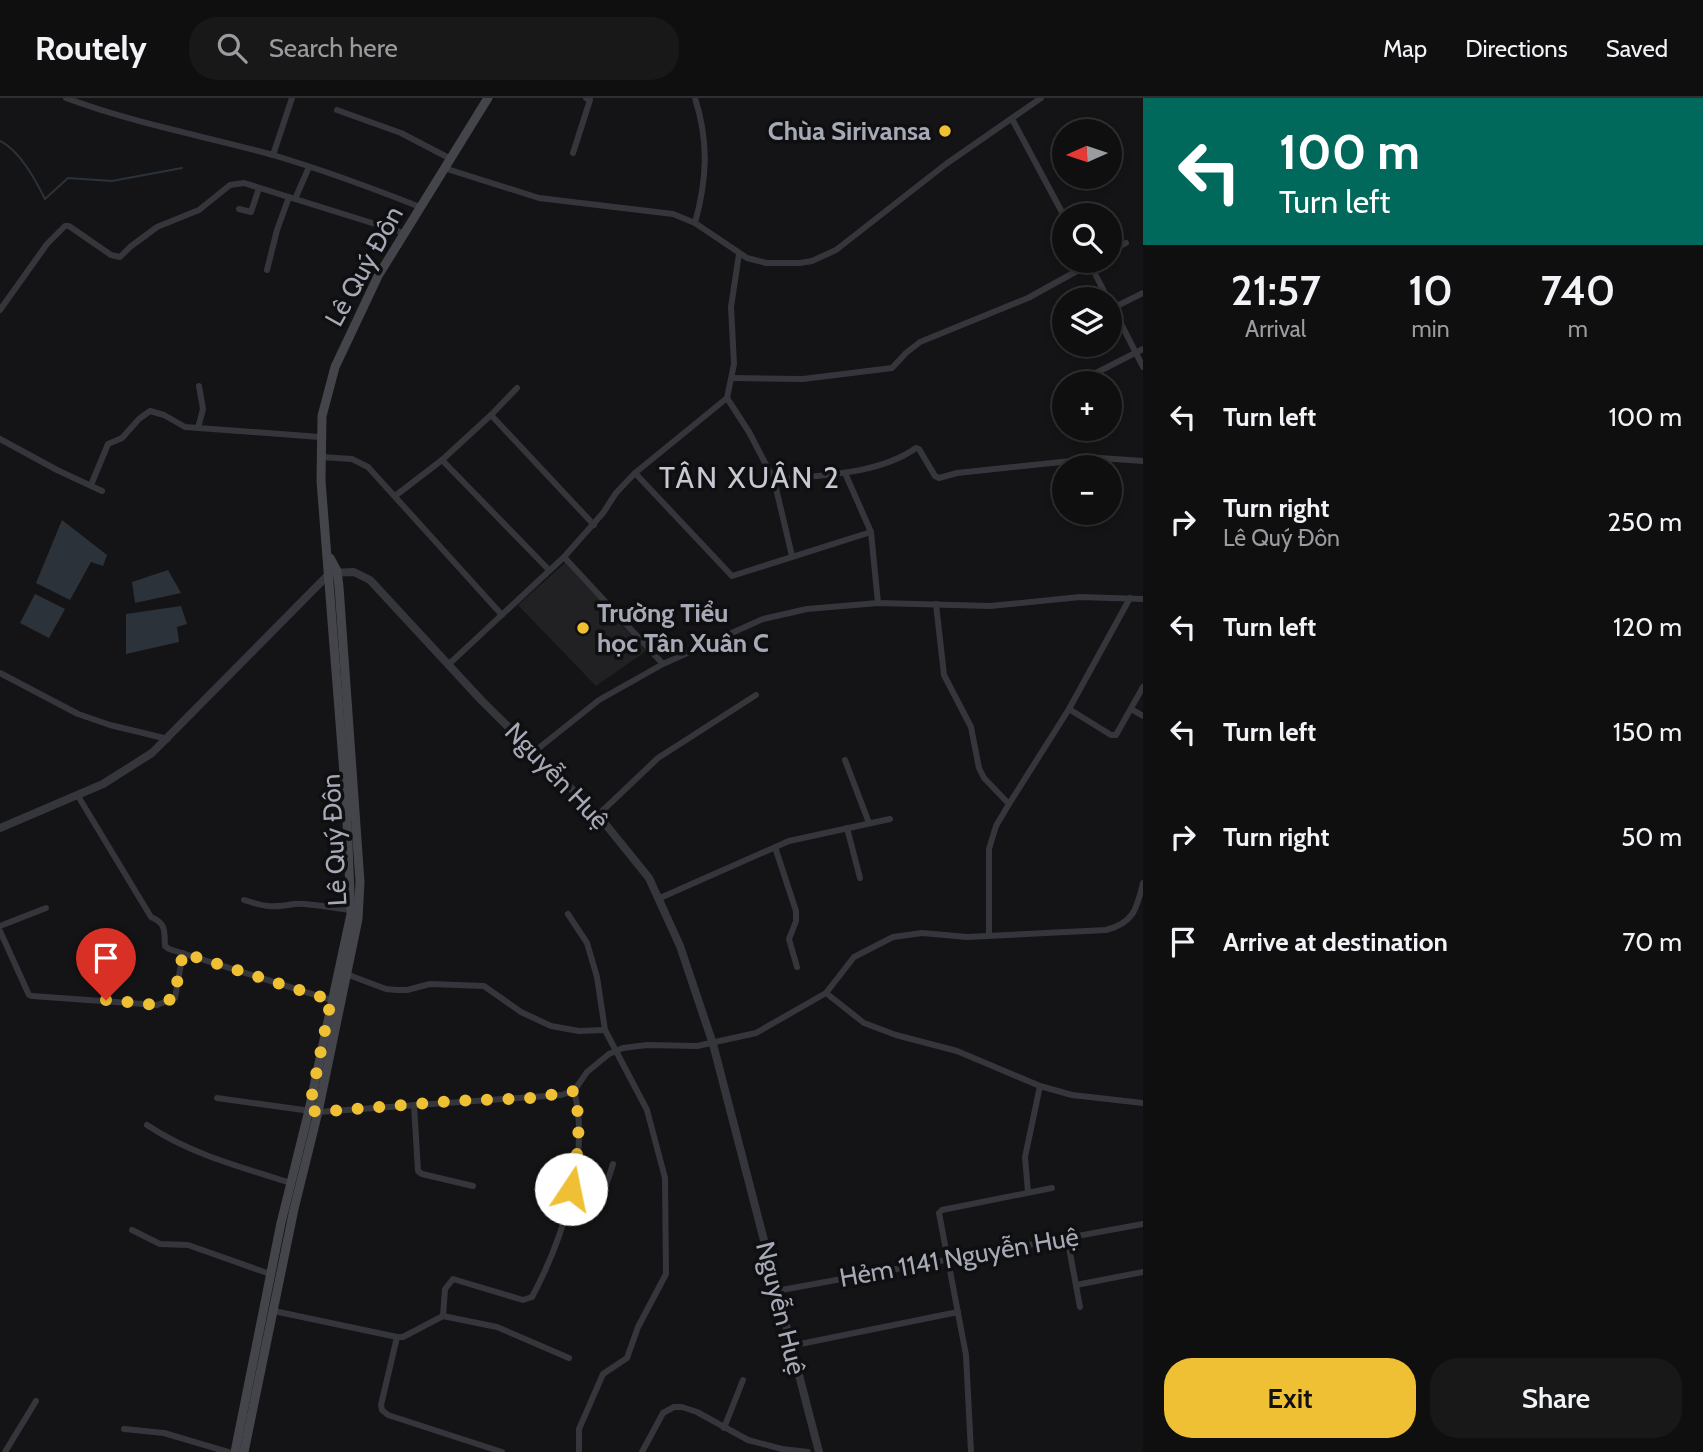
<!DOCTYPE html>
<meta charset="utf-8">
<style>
:root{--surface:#0f0f10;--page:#181819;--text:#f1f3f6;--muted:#9b9c9f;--line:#2f2f30;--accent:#efbf34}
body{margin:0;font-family:Cabin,sans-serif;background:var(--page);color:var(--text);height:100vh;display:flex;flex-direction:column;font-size:26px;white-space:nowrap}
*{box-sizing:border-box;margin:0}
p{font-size:23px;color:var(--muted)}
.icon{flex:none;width:38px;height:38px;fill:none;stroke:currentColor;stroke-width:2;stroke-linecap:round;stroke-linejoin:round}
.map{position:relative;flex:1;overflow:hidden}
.side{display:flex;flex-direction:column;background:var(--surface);width:560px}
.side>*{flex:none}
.top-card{background:#00695c;color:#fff;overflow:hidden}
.needle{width:46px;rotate:267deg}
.tools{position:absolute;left:1052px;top:21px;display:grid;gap:14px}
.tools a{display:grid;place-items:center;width:70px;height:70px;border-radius:50%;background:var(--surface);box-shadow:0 4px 10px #0003,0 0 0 2px var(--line);font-size:35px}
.pin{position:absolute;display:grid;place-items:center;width:60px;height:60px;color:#fff;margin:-72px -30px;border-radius:50% 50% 50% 0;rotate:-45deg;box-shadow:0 0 7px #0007}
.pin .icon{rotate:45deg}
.me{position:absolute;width:77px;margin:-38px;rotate:11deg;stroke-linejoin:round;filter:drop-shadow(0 0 5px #0008)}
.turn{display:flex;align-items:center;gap:24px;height:147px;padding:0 21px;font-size:32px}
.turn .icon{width:91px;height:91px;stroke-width:2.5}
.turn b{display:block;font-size:49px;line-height:60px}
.eta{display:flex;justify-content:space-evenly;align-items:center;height:119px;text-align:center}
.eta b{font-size:42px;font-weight:600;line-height:49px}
.action{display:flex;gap:14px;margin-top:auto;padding:14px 21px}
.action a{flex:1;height:80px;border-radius:28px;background:var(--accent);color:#111;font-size:28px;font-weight:600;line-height:80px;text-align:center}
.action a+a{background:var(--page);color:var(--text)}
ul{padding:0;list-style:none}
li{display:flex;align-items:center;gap:21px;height:105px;padding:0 21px}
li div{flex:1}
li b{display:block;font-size:26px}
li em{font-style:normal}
header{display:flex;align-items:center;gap:42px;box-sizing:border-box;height:98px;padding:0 35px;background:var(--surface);border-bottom:2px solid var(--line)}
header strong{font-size:33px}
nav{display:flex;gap:38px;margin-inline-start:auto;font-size:24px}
.search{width:490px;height:63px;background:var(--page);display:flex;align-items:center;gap:18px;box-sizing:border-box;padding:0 24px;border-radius:28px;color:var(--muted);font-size:26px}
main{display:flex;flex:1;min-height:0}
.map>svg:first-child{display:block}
.built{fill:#212023}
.water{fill:#2b323a}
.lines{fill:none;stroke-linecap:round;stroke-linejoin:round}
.stream{stroke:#2b323a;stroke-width:2}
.minor{stroke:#35363b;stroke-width:6}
.tertiary{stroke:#35363b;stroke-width:8}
.secondary{stroke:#43454b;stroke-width:9}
.route{stroke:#efbf34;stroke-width:12;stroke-dasharray:0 21.6}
.poi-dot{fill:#efbf34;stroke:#0f0f11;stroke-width:2.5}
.labels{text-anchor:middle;stroke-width:7;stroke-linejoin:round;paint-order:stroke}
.poi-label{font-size:26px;font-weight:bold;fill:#a6aab6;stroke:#0f0f11;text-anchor:end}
.street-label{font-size:26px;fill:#a6aab6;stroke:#0f0f11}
.quarter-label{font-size:30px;letter-spacing:2px;fill:#c7c9d2;stroke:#0f0f11}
</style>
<header>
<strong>Routely</strong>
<div class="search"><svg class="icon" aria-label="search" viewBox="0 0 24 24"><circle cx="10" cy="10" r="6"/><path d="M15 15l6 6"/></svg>Search here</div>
<nav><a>Map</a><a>Directions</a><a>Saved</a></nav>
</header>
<main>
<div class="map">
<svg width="1143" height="1354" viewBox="0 0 1143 1354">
<rect width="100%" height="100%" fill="#141416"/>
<polygon class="built" points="566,464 646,553 596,588 518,507"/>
<g class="water">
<polygon points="62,422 107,457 103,468 91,464 70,502 36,485"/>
<polygon points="168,472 181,495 135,505 132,484"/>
<polygon points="35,496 65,511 49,540 20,525"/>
<polygon points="181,508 187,526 177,529 179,544 126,556 126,516"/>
</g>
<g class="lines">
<path class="stream" d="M0,43C20,53 35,81 45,101L68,80L112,83L182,70"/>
<g class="minor">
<path d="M66,0C133,25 204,38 273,57C323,72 372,90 420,109"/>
<polyline points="337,12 401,35 449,60"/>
<polyline points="1012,21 1064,118"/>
<polyline points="573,55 590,2 586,0"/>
<polyline points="273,57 292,0"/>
<polyline points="444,70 539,100 673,116 695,125 747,160 766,165 800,165 812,163 836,152 946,66 1041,0"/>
<polyline points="295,101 309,69"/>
<polyline points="239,111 251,114 259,90"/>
<path d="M695,125C707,81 709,44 695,0"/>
<polyline points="1110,154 1126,145"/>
<polyline points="1089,164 1108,201"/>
<polyline points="267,172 277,132 289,99"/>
<polyline points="1110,204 1143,269"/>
<polyline points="1111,211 1143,195"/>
<polyline points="0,212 47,146 65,128 69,128 111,157 120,159 130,149 157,129 199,112 230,87 244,85 404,135"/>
<polyline points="1062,238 1064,237"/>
<polyline points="1090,278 1143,251"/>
<polyline points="732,280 803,281 892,270 906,255 920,244 1028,200 1095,163"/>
<polyline points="727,300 749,334 774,382 792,458"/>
<polyline points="491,317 517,290"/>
<polyline points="198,330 203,311 199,288"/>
<polyline points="0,341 57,372 102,393"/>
<polyline points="321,359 352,361 368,369 502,517"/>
<polyline points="635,375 732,478 871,434"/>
<polyline points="845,375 871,434 878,505"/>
<path d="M774,382C819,377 878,377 916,350L919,351L935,378L939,380L957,375L1100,360L1143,363"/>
<polyline points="91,387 108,346 122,340 139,321 150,313 164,317 185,329 320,339"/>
<polyline points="395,398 442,362"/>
<polyline points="549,472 442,362 491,317 594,427"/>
<polyline points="936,506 944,577 971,629 979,670 984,680 1009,706 996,728 989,751 989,837"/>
<polyline points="663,566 763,521 807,511 878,505 990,508 1080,499 1143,501"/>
<polyline points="448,567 564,459 603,415 616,395 635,375 727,300 734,266 731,209 739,156"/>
<polyline points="0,575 78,616 110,627 168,641"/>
<polyline points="1069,611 1111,637 1116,637 1143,589"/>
<polyline points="1131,611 1143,618"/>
<polyline points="535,653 599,602 663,566 564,459"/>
<polyline points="845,662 869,725"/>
<path d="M78,698L151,819C167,826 164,833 165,848L169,851L331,902"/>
<polyline points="1009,706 1069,611 1130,500"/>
<polyline points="598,717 658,660 756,597"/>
<polyline points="847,730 860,780"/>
<polyline points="775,749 796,813 796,823 789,841 797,869"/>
<polyline points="660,800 789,743 890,721"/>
<path d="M244,802C266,809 272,810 294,806C306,804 337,811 351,812"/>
<polyline points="568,816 587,845 597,879 605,932 647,1012 665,1080 666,1176 638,1229 627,1260 603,1276 579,1331 579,1354"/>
<polyline points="0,828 46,810"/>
<polyline points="0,833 29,897 32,898 157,907 175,900 183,855"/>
<polyline points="346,876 386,891 397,892 407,892 430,886 484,888 521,914 551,928 579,933 605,932"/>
<polyline points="826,895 864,925 896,937 957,953 1040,988 1072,997 1143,1005"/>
<path d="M217,1000L318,1014L561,997L574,993L587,974L609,956L623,950L647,947L697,948L756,935L826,895L854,859L893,839L922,835L967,839L1106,832C1134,825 1137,810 1143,785"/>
<polyline points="414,1007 418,1073 422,1076 473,1088"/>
<path d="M147,1027C190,1056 241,1069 291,1085"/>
<polyline points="571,1091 602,1100 613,1066"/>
<polyline points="1028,1094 1025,1059 1040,988"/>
<polyline points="132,1132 160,1146 188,1147 270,1176"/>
<polyline points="1067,1139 1080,1209"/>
<polyline points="1076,1187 1143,1174"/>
<polyline points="776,1193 1143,1126"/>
<polyline points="274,1213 397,1239 403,1239 443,1218 497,1229 569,1260"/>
<path d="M443,1218L445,1191L453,1181L523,1202L532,1199C562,1143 591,1057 574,993"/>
<polyline points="397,1239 381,1307 382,1312 388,1317 502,1354"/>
<polyline points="790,1248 958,1214"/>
<polyline points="724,1330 743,1282"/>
<polyline points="124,1331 164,1335 228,1354"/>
<polyline points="5,1354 36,1303"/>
<polyline points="642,1354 663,1315 674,1309 682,1309 697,1314 748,1342 782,1351 808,1354"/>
<polyline points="971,1354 966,1257 939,1115 942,1112 1052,1090"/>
</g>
<polyline class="tertiary" points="0,730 103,686 152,655 330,475 354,474 370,482 482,603 598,717 649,780 680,848 713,946 819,1354"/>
<g class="secondary">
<polyline points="235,1354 281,1125 309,1012 351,816 346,701 321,383 322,318 335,269 378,178 488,0"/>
<polyline points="244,1354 294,1111 318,1014 358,821 360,784 339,489 337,473 330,460"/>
</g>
</g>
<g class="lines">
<path class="route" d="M106,902L157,907L174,900L183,855L331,902L309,1012L318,1014L454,1003L532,1000L574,993C582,1025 578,1059 571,1091"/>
</g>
<g class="poi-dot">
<circle cx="945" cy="33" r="7"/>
<circle cx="583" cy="530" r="7"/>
</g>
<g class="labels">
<g class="poi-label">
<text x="931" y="42">Chùa Sirivansa</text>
<text x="597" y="524" text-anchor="start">Trường Tiểu<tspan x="597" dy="30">học Tân Xuân C</tspan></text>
</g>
<g class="street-label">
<text transform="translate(364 168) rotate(-61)" y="9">Lê Quý Đôn</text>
<text transform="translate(557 678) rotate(46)" y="9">Nguyễn Huệ</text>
<text transform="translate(334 742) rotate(-93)" y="9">Lê Quý Đôn</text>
<text transform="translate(959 1159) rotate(-10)" y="9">Hẻm 1141 Nguyễn Huệ</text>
<text transform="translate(781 1210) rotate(76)" y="9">Nguyễn Huệ</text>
</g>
<g class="quarter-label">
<text x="750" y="390">TÂN XUÂN 2</text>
</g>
</g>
</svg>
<div class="tools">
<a><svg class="needle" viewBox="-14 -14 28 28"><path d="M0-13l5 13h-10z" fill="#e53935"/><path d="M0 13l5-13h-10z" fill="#9b9c9f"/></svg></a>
<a><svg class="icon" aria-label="search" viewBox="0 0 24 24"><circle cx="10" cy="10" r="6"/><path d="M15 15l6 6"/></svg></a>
<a><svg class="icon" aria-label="layers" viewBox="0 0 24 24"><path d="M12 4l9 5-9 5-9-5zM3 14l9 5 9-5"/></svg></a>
<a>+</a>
<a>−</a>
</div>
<div class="pin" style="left:106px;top:902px;background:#d93025"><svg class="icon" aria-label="arrive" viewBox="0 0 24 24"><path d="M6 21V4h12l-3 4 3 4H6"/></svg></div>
<svg class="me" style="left:571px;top:1091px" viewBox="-20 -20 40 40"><circle r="19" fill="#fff"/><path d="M0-13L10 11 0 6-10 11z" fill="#efbf34"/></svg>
</div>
<section class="side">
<div class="top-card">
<div class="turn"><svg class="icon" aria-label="left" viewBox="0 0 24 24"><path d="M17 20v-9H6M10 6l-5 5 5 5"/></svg><div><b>100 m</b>Turn left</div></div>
</div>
<div class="eta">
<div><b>21:57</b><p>Arrival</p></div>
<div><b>10</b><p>min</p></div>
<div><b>740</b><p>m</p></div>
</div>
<ul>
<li><svg class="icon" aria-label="left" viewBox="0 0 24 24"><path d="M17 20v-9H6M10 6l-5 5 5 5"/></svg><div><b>Turn left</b></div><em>100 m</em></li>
<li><svg class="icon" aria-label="right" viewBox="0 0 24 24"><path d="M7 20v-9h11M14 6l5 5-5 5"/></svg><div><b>Turn right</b><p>Lê Quý Đôn</p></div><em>250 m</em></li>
<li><svg class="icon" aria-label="left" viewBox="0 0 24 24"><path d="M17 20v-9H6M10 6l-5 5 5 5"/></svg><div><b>Turn left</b></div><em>120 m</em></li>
<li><svg class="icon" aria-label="left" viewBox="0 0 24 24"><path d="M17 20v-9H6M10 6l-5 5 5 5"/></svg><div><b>Turn left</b></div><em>150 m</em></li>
<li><svg class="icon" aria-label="right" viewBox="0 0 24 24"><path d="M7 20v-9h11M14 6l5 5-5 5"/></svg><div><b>Turn right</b></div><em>50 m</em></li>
<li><svg class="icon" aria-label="arrive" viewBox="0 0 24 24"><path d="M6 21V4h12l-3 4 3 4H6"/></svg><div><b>Arrive at destination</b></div><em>70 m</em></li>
</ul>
<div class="action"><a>Exit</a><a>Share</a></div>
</section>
</main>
